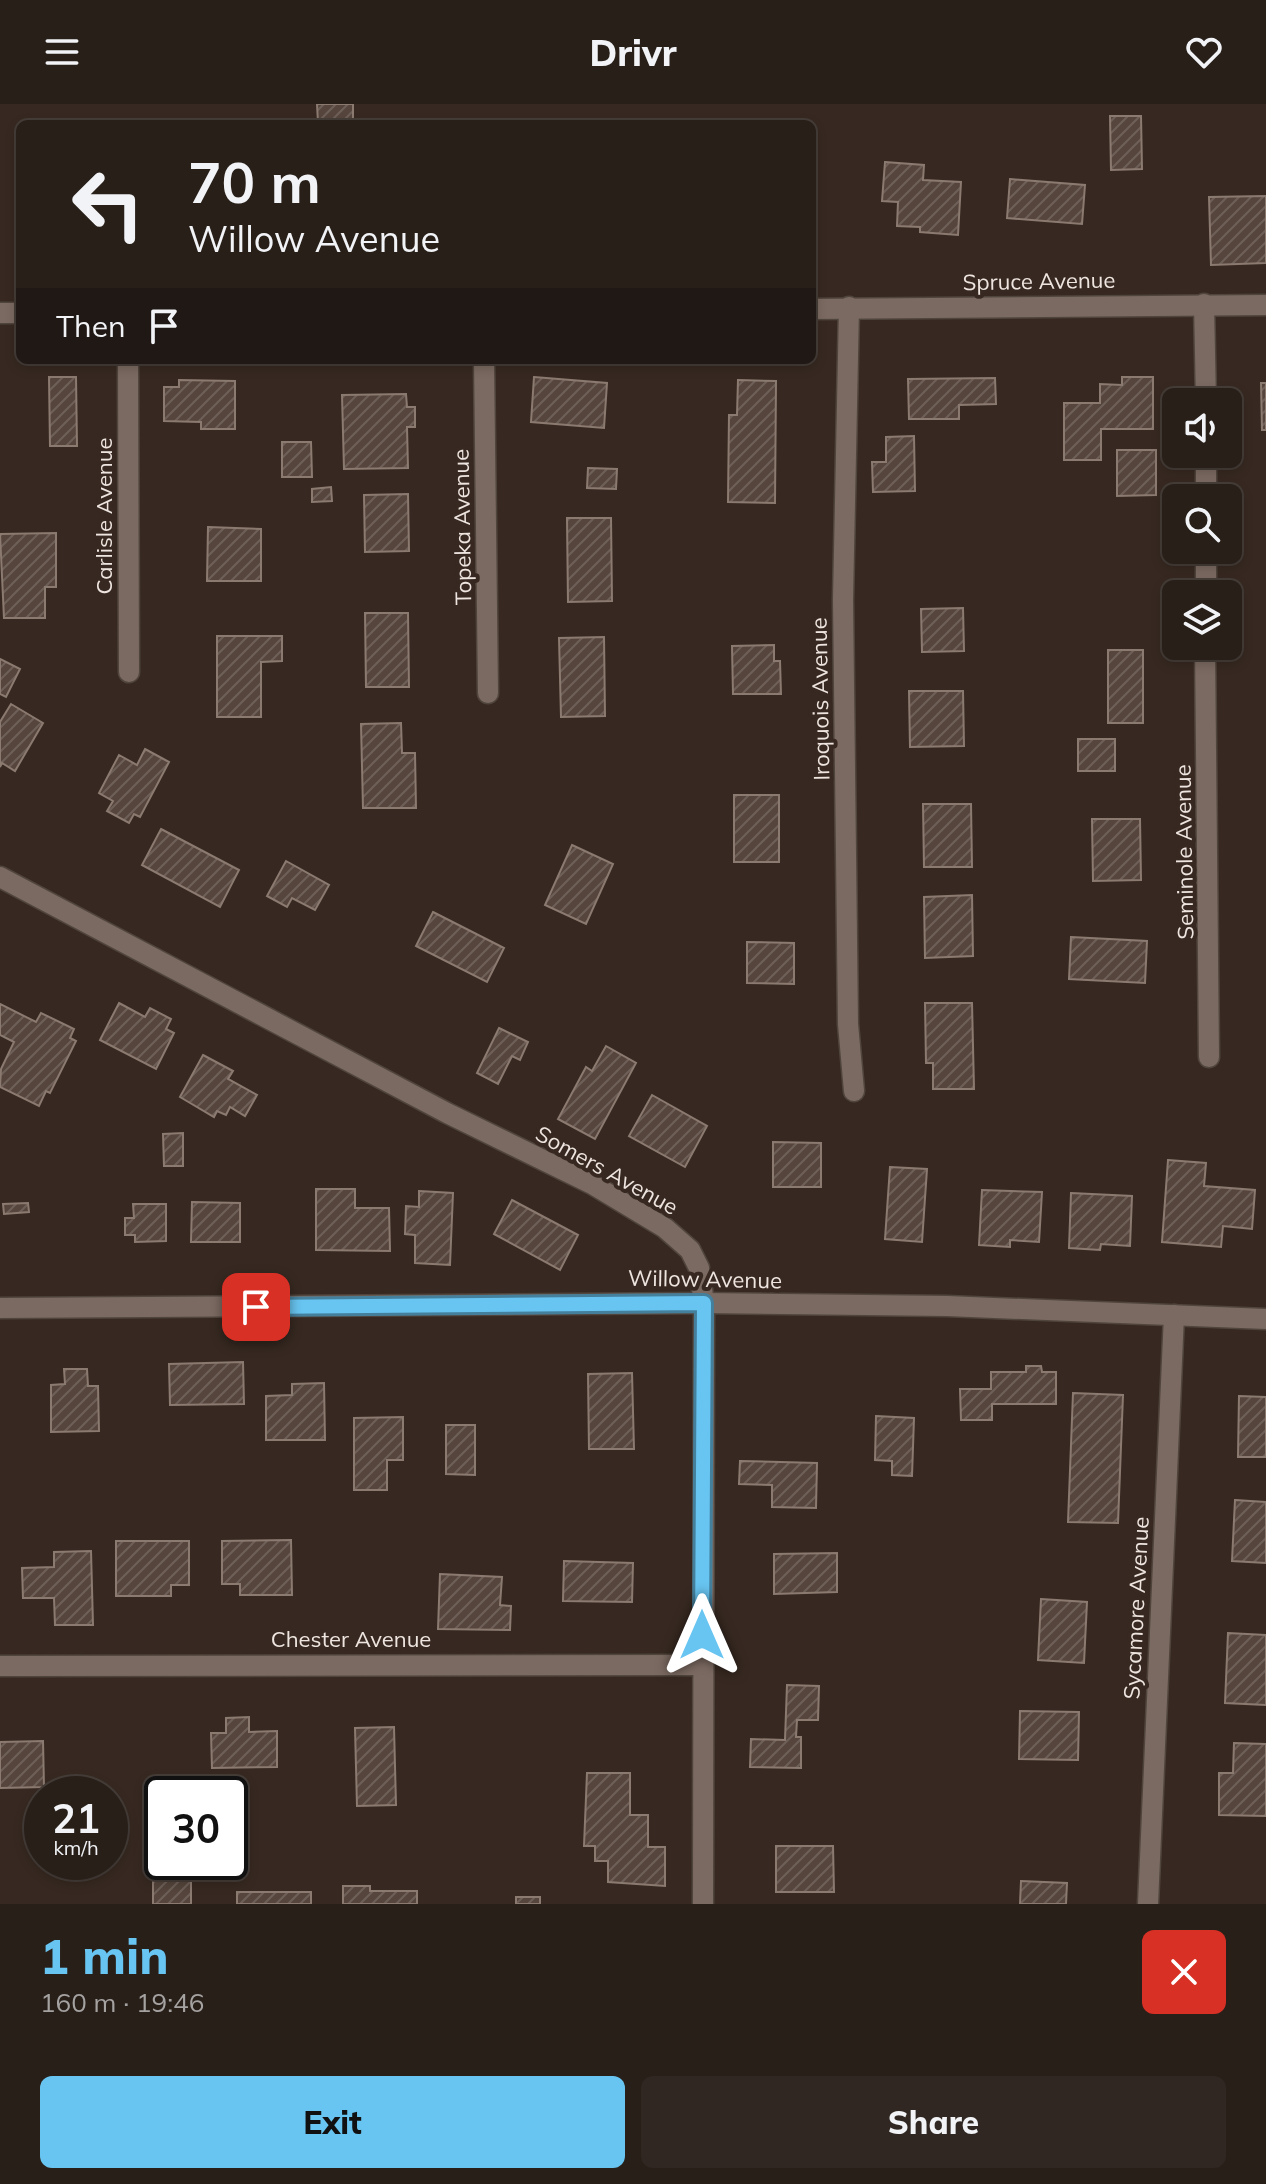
<!DOCTYPE html>
<meta charset="utf-8">
<style>
:root{--surface:#291f19;--page:#312722;--text:#f1f3f6;--muted:#a5a2a2;--line:#453d38;--accent:#68c4f0}
body{margin:0;font-family:Mulish,sans-serif;background:var(--page);color:var(--text);height:100vh;display:flex;flex-direction:column;font-size:30px;white-space:nowrap}
*{box-sizing:border-box;margin:0}
p{font-size:26px;color:var(--muted)}
.icon{flex:none;width:44px;height:44px;fill:none;stroke:currentColor;stroke-width:2;stroke-linecap:round;stroke-linejoin:round}
.map{position:relative;height:1800px;overflow:hidden}
.details{display:flex;flex-direction:column;background:var(--surface);flex:1}
.details>*{flex:none}
.hud{position:absolute;left:16px;top:16px;width:800px;height:244px;border-radius:12px;box-shadow:0 4px 12px #0003,0 0 0 2px var(--line);background:#291f19;color:var(--text);overflow:hidden}
.buttons{position:absolute;left:1162px;top:284px;display:grid;gap:16px}
.buttons a{display:grid;place-items:center;width:80px;height:80px;border-radius:12px;background:var(--surface);box-shadow:0 4px 12px #0003,0 0 0 2px var(--line);font-size:40px}
.speed{position:absolute;left:24px;top:1672px;display:flex;gap:16px;font-size:40px;font-weight:700;text-align:center}
.speed>*{display:grid;place-content:center;width:104px;height:104px;border-radius:50%;background:var(--surface);box-shadow:0 4px 12px #0003,0 0 0 2px var(--line);line-height:1}
.speed small{font-size:20px;font-weight:400}
.speed .limit{border:4px solid #111;border-radius:12px;background:#fff;color:#111}
.pin{position:absolute;display:grid;place-items:center;width:68px;height:68px;color:#fff;margin:-34px;border-radius:16px;box-shadow:0 4px 12px #0006}
.me{position:absolute;width:88px;margin:-44px;rotate:0deg;stroke-linejoin:round;filter:drop-shadow(0 0 6px #0008)}
.turn{display:flex;align-items:center;gap:28px;height:168px;padding:0 40px;font-size:36px}
.turn .icon{width:104px;height:104px;stroke-width:2.5}
.turn b{display:block;font-size:56px;line-height:68px}
.then{display:flex;align-items:center;height:76px;padding:0 40px;background:#0003;gap:16px;font-size:30px}
.round{display:grid;place-items:center;flex:none;width:84px;height:84px;border-radius:12px;background:var(--page)}
.head{display:flex;align-items:center;justify-content:space-between;height:136px;padding:0 40px}
h1{font-size:48px;font-weight:800;line-height:60px;color:var(--accent)}
.button{display:flex;gap:16px;margin-top:auto;padding:16px 40px}
.button a{flex:1;height:92px;border-radius:12px;background:var(--accent);color:#111;font-size:32px;font-weight:800;line-height:92px;text-align:center}
.button a+a{background:var(--page);color:var(--text)}
header{display:flex;justify-content:space-between;align-items:center;height:104px;padding:0 40px;background:var(--surface);font-size:36px;font-weight:800}
.map>svg:first-child{display:block}
.building{fill:url(#building-hatch);stroke:#8b7a70;stroke-width:2}
.lines{fill:none;stroke-linecap:round;stroke-linejoin:round}
.street-casing{stroke:#50453d;stroke-width:23}
.street{stroke:#7b6a61;stroke-width:20}
.route-casing{stroke:#447f9c;stroke-width:20}
.route{stroke:#68c4f0;stroke-width:14}
.labels{text-anchor:middle;stroke-width:8;stroke-linejoin:round;paint-order:stroke}
.street-label{font-size:22px;fill:#efe5e0;stroke:#372921}
</style>
<header><svg class="icon" aria-label="menu" viewBox="0 0 24 24"><path d="M4 6h16M4 12h16M4 18h16"/></svg>Drivr<svg class="icon" aria-label="heart" viewBox="0 0 24 24"><path d="M12 20l-8-8c-3-5 5-10 8-4 3-6 11-1 8 4z"/></svg></header>
<div class="map">
<svg width="1266" height="1800" viewBox="0 0 1266 1800">
<defs>
<pattern id="building-hatch" width="6" height="6" patternUnits="userSpaceOnUse" patternTransform="scale(2)"><rect width="6" height="6" fill="#55453c"/><path d="M-1 1l2-2M0 6l6-6M5 7l2-2" fill="none" stroke="#6e6058"/></pattern>
</defs>
<rect width="100%" height="100%" fill="#372921"/>
<g class="building">
<polygon points="317,0 353,0 353,18 318,19"/>
<polygon points="1110,12 1141,12 1142,65 1111,66"/>
<polygon points="885,58 924,61 923,76 961,78 958,131 920,128 920,123 897,122 898,98 882,97"/>
<polygon points="1010,75 1085,81 1082,120 1007,114"/>
<polygon points="1266,92 1266,159 1211,161 1209,93"/>
<polygon points="49,273 76,273 77,342 50,342"/>
<polygon points="534,273 607,279 604,324 531,318"/>
<polygon points="1122,273 1153,273 1153,325 1101,325 1101,356 1064,356 1064,299 1100,299 1100,280 1122,281"/>
<polygon points="995,274 996,300 959,301 959,315 909,315 908,275"/>
<polygon points="179,276 235,277 235,325 201,325 201,318 164,317 164,283 179,283"/>
<polygon points="738,276 776,277 775,399 728,398 729,311 737,311"/>
<polygon points="1261,279 1266,279 1266,326 1262,326"/>
<polygon points="406,290 407,303 415,303 415,323 407,323 408,364 344,365 342,291"/>
<polygon points="914,332 915,387 873,388 872,358 886,358 886,333"/>
<polygon points="282,338 311,338 312,373 282,373"/>
<polygon points="1117,346 1156,346 1156,391 1117,392"/>
<polygon points="588,364 617,365 616,385 587,384"/>
<polygon points="331,383 332,397 312,398 312,385"/>
<polygon points="408,390 409,447 365,448 364,391"/>
<polygon points="567,414 611,414 612,497 568,498"/>
<polygon points="208,423 261,425 261,477 207,477"/>
<polygon points="56,429 56,483 45,483 45,514 4,514 0,430"/>
<polygon points="963,504 964,547 922,548 921,505"/>
<polygon points="365,509 408,509 409,583 366,583"/>
<polygon points="217,532 282,532 282,557 261,558 261,613 217,613"/>
<polygon points="604,533 605,612 561,613 559,534"/>
<polygon points="774,541 774,557 780,557 781,590 733,590 732,542"/>
<rect x="1108" y="546" width="35" height="73"/>
<polygon points="0,555 20,565 6,593 0,590"/>
<polygon points="909,587 963,587 964,642 910,643"/>
<polygon points="11,600 43,619 15,667 2,659 0,663 0,618"/>
<polygon points="401,619 402,649 415,649 416,704 363,704 361,620"/>
<rect x="1078" y="635" width="37" height="32"/>
<polygon points="145,645 169,658 140,713 134,710 129,719 107,707 113,697 99,689 119,651 137,661"/>
<rect x="734" y="691" width="45" height="67"/>
<polygon points="923,700 971,700 972,763 924,763"/>
<polygon points="1092,715 1140,715 1141,776 1093,777"/>
<polygon points="161,725 239,766 220,803 142,761"/>
<polygon points="572,741 613,760 586,820 545,801"/>
<polygon points="286,757 329,781 315,806 292,794 287,803 267,792"/>
<polygon points="972,791 973,852 925,854 924,793"/>
<polygon points="433,808 504,844 487,878 416,842"/>
<polygon points="1071,833 1147,837 1145,879 1069,875"/>
<polygon points="747,838 794,839 794,880 747,879"/>
<polygon points="119,899 145,913 150,904 171,915 166,925 174,929 156,965 100,936"/>
<polygon points="925,899 972,899 974,985 933,985 933,959 926,959"/>
<polygon points="0,900 36,918 41,909 74,925 70,934 76,937 50,989 46,987 39,1002 0,983 1,965 14,938 0,931"/>
<polygon points="499,924 528,938 520,956 512,952 498,980 477,969"/>
<polygon points="606,942 636,959 595,1035 558,1015 586,963 592,967"/>
<polygon points="203,951 233,967 228,975 257,991 245,1012 230,1003 226,1011 217,1007 214,1013 180,993"/>
<polygon points="652,991 707,1022 685,1063 629,1032"/>
<polygon points="183,1029 183,1062 164,1062 163,1030"/>
<polygon points="773,1038 821,1039 821,1083 773,1083"/>
<polygon points="1168,1056 1206,1059 1204,1082 1255,1086 1252,1125 1223,1122 1221,1143 1162,1138"/>
<polygon points="890,1063 927,1065 922,1138 885,1135"/>
<polygon points="316,1085 355,1085 355,1104 389,1104 390,1147 316,1146"/>
<polygon points="982,1086 1042,1088 1039,1138 1010,1136 1010,1143 979,1141"/>
<polygon points="419,1087 453,1089 450,1161 415,1159 415,1131 405,1130 406,1102 419,1103"/>
<polygon points="1071,1089 1132,1092 1130,1142 1101,1140 1100,1146 1069,1144"/>
<polygon points="512,1096 578,1131 560,1166 494,1130"/>
<polygon points="192,1098 240,1099 240,1138 191,1138"/>
<polygon points="28,1099 29,1108 4,1110 3,1100"/>
<polygon points="133,1100 166,1100 166,1137 135,1138 135,1131 125,1131 125,1114 134,1114"/>
<polygon points="243,1258 244,1300 170,1301 169,1260"/>
<polygon points="1026,1262 1041,1262 1042,1268 1056,1268 1056,1300 992,1300 992,1316 961,1316 960,1285 991,1285 991,1268 1026,1268"/>
<polygon points="64,1265 87,1265 88,1282 98,1282 99,1327 51,1328 51,1281 65,1280"/>
<polygon points="632,1269 634,1345 589,1345 588,1270"/>
<polygon points="324,1279 325,1336 266,1336 266,1292 292,1291 292,1280"/>
<polygon points="1073,1289 1123,1291 1118,1419 1068,1418"/>
<polygon points="1239,1292 1266,1293 1266,1353 1238,1353"/>
<polygon points="876,1312 914,1314 912,1372 892,1371 892,1357 875,1356"/>
<polygon points="403,1313 403,1356 387,1356 387,1386 354,1386 354,1314"/>
<polygon points="446,1321 475,1321 475,1371 446,1370"/>
<polygon points="740,1357 817,1359 816,1404 772,1403 772,1381 739,1380"/>
<polygon points="1235,1396 1266,1398 1266,1459 1232,1457"/>
<polygon points="291,1436 292,1491 240,1491 240,1480 222,1480 222,1437"/>
<polygon points="116,1437 189,1437 189,1481 171,1481 171,1492 116,1492"/>
<polygon points="91,1447 93,1521 55,1521 54,1494 23,1494 22,1464 54,1463 54,1448"/>
<polygon points="837,1449 837,1488 774,1490 774,1450"/>
<polygon points="564,1457 633,1459 632,1498 563,1497"/>
<polygon points="440,1470 502,1473 500,1501 511,1502 510,1526 438,1525"/>
<polygon points="1041,1495 1087,1498 1084,1559 1038,1556"/>
<polygon points="1228,1529 1266,1531 1266,1601 1225,1599"/>
<polygon points="787,1581 819,1582 818,1616 797,1616 796,1633 801,1633 801,1664 750,1663 751,1635 785,1636"/>
<polygon points="1020,1607 1079,1608 1078,1656 1019,1655"/>
<polygon points="249,1613 249,1628 277,1627 277,1663 212,1664 211,1629 226,1629 226,1614"/>
<polygon points="394,1623 396,1701 357,1702 355,1624"/>
<polygon points="43,1637 44,1683 0,1684 0,1638"/>
<polygon points="1234,1639 1266,1640 1266,1712 1219,1711 1219,1669 1233,1669"/>
<polygon points="587,1669 630,1669 630,1711 648,1711 648,1743 665,1743 665,1782 608,1778 608,1757 595,1757 595,1742 584,1742"/>
<polygon points="776,1742 833,1742 834,1788 776,1788"/>
<rect x="153" y="1774" width="38" height="26"/>
<polygon points="1021,1777 1067,1779 1066,1800 1020,1800"/>
<polygon points="343,1782 370,1782 370,1787 417,1787 417,1800 343,1800"/>
<rect x="237" y="1788" width="74" height="12"/>
<rect x="516" y="1793" width="24" height="7"/>
</g>
<g class="lines">
<defs>
<g id="street">
<polyline points="1204,200 1206,298"/>
<polyline points="849,203 843,496 848,920 854,987"/>
<polyline points="812,205 1266,201"/>
<polyline points="0,209 20,209"/>
<polyline points="128,256 129,568"/>
<polyline points="484,256 488,589"/>
<polyline points="1206,394 1206,350"/>
<polyline points="1206,490 1206,446"/>
<polyline points="1205,542 1209,953"/>
<polyline points="0,773 447,1009 592,1080 665,1124 690,1146 699,1164 704,1199 703,1800"/>
<polyline points="0,1204 704,1199 947,1202 1266,1215"/>
<polyline points="0,1562 702,1561"/>
<polyline points="1148,1800 1174,1211"/>
</g>
</defs>
<use href="#street" class="street-casing"/>
<use href="#street" class="street"/>
</g>
<g class="lines">
<defs>
<polyline id="route" points="256,1203 704,1199 702,1531"/>
</defs>
<use href="#route" class="route-casing"/>
<use href="#route" class="route"/>
</g>
<g class="labels">
<g class="street-label">
<text transform="translate(1039 177) rotate(-1)" y="8">Spruce Avenue</text>
<text transform="translate(104 412) rotate(-90)" y="8">Carlisle Avenue</text>
<text transform="translate(462 423) rotate(-91)" y="8">Topeka Avenue</text>
<text transform="translate(820 595) rotate(-91)" y="8">Iroquois Avenue</text>
<text transform="translate(1184 748) rotate(-91)" y="8">Seminole Avenue</text>
<text transform="translate(607 1066) rotate(29)" y="8">Somers Avenue</text>
<text transform="translate(705 1175) rotate(1)" y="8">Willow Avenue</text>
<text transform="translate(1136 1504) rotate(-87)" y="8">Sycamore Avenue</text>
<text x="351" y="1543">Chester Avenue</text>
</g>
</g>
</svg>
<div class="buttons">
<a><svg class="icon" aria-label="sound" viewBox="0 0 24 24"><path d="M4 9h4l5-4v14l-5-4H4zM17 9q2 3 0 6"/></svg></a>
<a><svg class="icon" aria-label="search" viewBox="0 0 24 24"><circle cx="10" cy="10" r="6"/><path d="M15 15l6 6"/></svg></a>
<a><svg class="icon" aria-label="layers" viewBox="0 0 24 24"><path d="M12 4l9 5-9 5-9-5zM3 14l9 5 9-5"/></svg></a>
</div>
<div class="speed"><div>21<small>km/h</small></div><div class="limit">30</div></div>
<div class="pin" style="left:256px;top:1203px;background:#d93025"><svg class="icon" aria-label="arrive" viewBox="0 0 24 24"><path d="M6 21V4h12l-3 4 3 4H6"/></svg></div>
<svg class="me" style="left:702px;top:1531px" viewBox="-20 -20 40 40"><path d="M0-17L14 15 0 8-14 15z" fill="#68c4f0" stroke="#fff" stroke-width="4"/></svg>
<div class="hud">
<div class="turn"><svg class="icon" aria-label="left" viewBox="0 0 24 24"><path d="M17 20v-9H6M10 6l-5 5 5 5"/></svg><div><b>70 m</b>Willow Avenue</div></div>
<div class="then">Then<svg class="icon" aria-label="arrive" viewBox="0 0 24 24"><path d="M6 21V4h12l-3 4 3 4H6"/></svg></div>
</div>
</div>
<section class="details">
<div class="head"><div><h1>1 min</h1><p>160 m · 19:46</p></div><a class="round" style="background:#d93025;color:#fff"><svg class="icon" aria-label="close" viewBox="0 0 24 24"><path d="M6 6l12 12M18 6L6 18"/></svg></a></div>
<div class="button"><a>Exit</a><a>Share</a></div>
</section>
